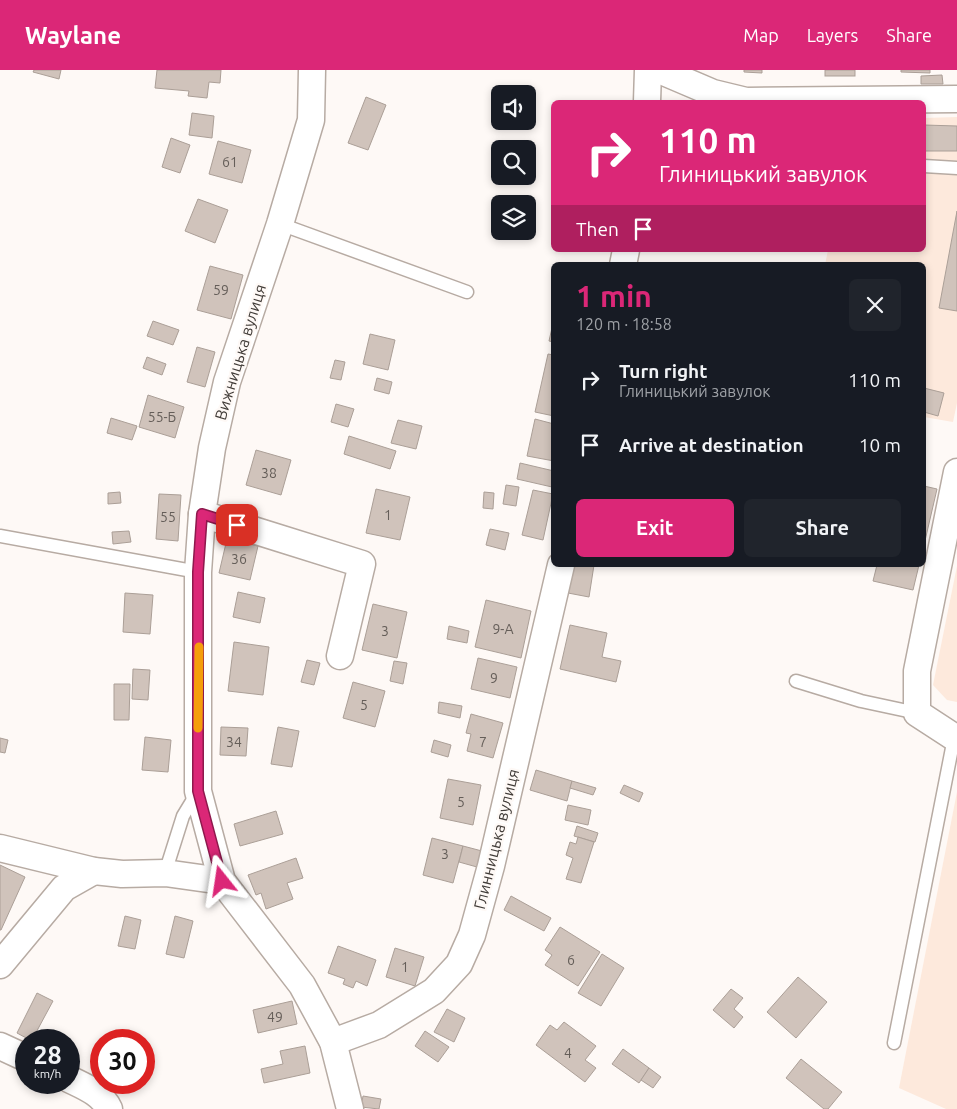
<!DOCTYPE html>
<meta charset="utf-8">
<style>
:root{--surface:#171b24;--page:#20242c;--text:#f1f3f6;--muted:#9ea1a6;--accent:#db2777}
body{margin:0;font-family:Ubuntu,sans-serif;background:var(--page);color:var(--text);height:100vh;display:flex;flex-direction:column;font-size:19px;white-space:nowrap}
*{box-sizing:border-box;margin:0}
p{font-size:16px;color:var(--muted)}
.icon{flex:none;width:28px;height:28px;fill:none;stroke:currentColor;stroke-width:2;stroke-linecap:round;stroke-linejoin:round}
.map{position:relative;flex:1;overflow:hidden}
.panel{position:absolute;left:551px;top:192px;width:375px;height:305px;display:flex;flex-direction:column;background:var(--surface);border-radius:8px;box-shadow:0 2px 8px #0003}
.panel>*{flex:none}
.banner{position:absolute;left:551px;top:30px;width:375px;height:152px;border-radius:8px;box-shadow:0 2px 8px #0003;background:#db2777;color:#fff;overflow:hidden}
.tools{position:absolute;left:491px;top:15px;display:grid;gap:10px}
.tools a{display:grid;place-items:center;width:45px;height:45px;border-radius:8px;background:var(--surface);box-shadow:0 2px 8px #0003;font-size:25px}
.speed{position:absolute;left:15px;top:959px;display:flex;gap:10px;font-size:25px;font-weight:700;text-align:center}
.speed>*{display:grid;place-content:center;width:65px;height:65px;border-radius:50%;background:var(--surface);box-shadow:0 2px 8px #0003;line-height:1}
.speed small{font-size:12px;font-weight:400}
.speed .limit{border:8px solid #d22;background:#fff;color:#111}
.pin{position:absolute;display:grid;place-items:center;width:42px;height:42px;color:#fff;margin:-21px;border-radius:10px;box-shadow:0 2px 8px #0006}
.me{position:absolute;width:55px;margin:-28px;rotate:345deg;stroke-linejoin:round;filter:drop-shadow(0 0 4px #0008)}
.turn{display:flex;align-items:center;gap:18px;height:105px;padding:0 25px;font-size:22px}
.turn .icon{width:65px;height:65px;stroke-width:2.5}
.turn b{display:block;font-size:35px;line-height:42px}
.then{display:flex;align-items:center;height:48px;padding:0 25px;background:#0003;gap:10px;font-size:19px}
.round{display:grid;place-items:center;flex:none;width:52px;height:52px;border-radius:8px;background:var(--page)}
.headline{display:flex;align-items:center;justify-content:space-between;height:85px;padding:0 25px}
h1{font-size:30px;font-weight:700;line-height:38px;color:var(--accent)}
.button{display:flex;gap:10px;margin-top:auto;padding:10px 25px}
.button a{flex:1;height:58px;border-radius:8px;background:var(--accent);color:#fff;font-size:20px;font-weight:700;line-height:58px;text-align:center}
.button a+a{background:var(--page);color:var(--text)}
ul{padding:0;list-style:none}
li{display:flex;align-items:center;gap:15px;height:65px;padding:0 25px}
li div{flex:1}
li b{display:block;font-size:19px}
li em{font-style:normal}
header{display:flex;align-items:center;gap:30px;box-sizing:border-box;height:70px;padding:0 25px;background:var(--accent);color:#fff}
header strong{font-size:24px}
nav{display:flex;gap:28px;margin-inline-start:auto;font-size:18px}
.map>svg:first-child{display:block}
.built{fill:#fde9dc}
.building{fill:#d0c3bb;stroke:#ab9f97}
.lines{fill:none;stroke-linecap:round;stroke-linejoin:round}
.service-casing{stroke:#b7aba3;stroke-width:15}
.minor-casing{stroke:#b7aba3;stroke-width:29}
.service{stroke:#fff;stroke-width:12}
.minor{stroke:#fff;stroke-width:26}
.route-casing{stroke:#8e194d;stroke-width:12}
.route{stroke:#db2777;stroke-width:9}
.slow{stroke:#f59e0b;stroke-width:9}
.labels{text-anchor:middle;stroke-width:4.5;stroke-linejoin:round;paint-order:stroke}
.number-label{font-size:14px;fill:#655e59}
.street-label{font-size:16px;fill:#413c38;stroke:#fef9f6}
</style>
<header>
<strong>Waylane</strong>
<nav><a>Map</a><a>Layers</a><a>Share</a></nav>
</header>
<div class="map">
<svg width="957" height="1039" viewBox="0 0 957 1039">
<rect width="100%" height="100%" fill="#fef9f6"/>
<g class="built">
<polygon points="957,47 957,333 953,352 924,347 924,195 825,195 828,180 924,180 924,48"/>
<polygon points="957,496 957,632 947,630 933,615"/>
<polygon points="957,722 957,1039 946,1039 899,1018"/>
</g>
<g class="building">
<polygon points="34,0 61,0 59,9 33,2"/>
<polygon points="157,0 221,0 220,13 209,12 207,28 188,26 189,21 155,18"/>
<polygon points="744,0 762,0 762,3 744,2"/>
<rect x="825" y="0" width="30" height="6"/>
<polygon points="901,0 930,0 930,3 901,2"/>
<polygon points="942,5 943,14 921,14 921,6"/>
<polygon points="366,27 386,35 368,80 348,73"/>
<polygon points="192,43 214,46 212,68 189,65"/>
<polygon points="924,55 957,56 957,81 924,81"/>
<polygon points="171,68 190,75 180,103 162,97"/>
<polygon points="218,71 251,80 242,113 209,104"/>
<polygon points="198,129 228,140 215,173 185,161"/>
<polygon points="957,141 957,241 939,238"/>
<polygon points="210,196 243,205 231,249 197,240"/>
<polygon points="554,249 554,272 549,271"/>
<polygon points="153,251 179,260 173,275 147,266"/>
<polygon points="370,264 395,270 388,300 363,294"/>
<polygon points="197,277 215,282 205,317 187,312"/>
<polygon points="548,284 554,285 554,346 535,342"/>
<polygon points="147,287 166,294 162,305 143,298"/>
<polygon points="335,290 345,292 341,310 330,308"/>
<polygon points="377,308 392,312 389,324 374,320"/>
<polygon points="924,318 944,323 938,346 924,342"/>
<polygon points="148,325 184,337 175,368 139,357"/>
<polygon points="336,334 354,339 348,357 331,352"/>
<polygon points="111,348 137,356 132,370 107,363"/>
<polygon points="535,349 554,354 554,391 527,386"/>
<polygon points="398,350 422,356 416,379 391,373"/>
<polygon points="349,366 396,381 390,399 344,384"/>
<polygon points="256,380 291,390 281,425 246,415"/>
<polygon points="520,393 554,401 552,417 517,409"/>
<polygon points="506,415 519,417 516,436 503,434"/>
<polygon points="924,416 937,419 924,475"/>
<polygon points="376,419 410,427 400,470 366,463"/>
<polygon points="533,420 553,424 543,470 522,465"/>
<polygon points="120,422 121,433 108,434 108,423"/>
<polygon points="484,422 494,423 493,439 483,438"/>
<polygon points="159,424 181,425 178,471 156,469"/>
<polygon points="490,459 509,463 505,480 486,475"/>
<polygon points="129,461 131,472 113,474 112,462"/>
<polygon points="227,469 258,476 250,510 219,503"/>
<polygon points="574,495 594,495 589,527 568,523"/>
<polygon points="877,495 919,495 913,520 873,511"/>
<polygon points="238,522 265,528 260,553 233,547"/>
<polygon points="125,523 153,525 150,564 123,562"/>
<polygon points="486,530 531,541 521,588 475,577"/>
<polygon points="373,534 407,542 397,588 362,580"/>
<polygon points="570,555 607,563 602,587 621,591 616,612 560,599"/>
<polygon points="449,556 469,561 467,573 447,569"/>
<polygon points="234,572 269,577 263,625 228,621"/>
<polygon points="478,588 517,597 510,628 471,619"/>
<polygon points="307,590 320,593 314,615 301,612"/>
<polygon points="394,591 407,593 403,614 390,611"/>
<polygon points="133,599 150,600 148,630 132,629"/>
<polygon points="353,612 385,621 375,657 343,648"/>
<polygon points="114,614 130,614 129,650 114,650"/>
<polygon points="439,632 462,636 460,648 438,643"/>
<polygon points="471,644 503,653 493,688 467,681 471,664 466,663"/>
<polygon points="221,657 248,658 246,686 220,685"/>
<polygon points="278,657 299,661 292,697 271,694"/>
<polygon points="145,667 171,670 168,702 142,700"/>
<polygon points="0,668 8,670 5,683 0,682"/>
<polygon points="434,670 451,675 448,687 431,682"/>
<polygon points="536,700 572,711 567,731 530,720"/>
<polygon points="448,709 481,715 473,755 440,748"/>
<polygon points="572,711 596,718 593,725 570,718"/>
<polygon points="624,715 643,723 639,732 620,723"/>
<polygon points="568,735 591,740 588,755 565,750"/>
<polygon points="276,741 283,764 240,776 234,754"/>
<polygon points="577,756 598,763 595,772 574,766"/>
<polygon points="578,767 594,772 581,813 566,809 573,788 566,785 570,772 576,774"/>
<polygon points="432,768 463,776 453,813 423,805"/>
<polygon points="463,776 482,781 477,797 459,792"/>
<polygon points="296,788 303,808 287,813 293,829 266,839 261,823 256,825 248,805"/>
<polygon points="0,795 25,807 1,860 0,860"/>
<polygon points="511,826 551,848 544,861 504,840"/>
<polygon points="125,846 141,850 135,879 118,876"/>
<polygon points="175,846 193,851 184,888 166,884"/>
<polygon points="560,857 600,882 578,916 545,895 552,885 545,880"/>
<polygon points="338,876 376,890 367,916 356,911 353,918 343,914 345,909 328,903"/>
<polygon points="395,878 424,887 415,916 386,907"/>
<polygon points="602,884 624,898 601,936 578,923"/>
<polygon points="798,907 827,932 796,968 767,942"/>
<polygon points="731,919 743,928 734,939 743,947 734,958 713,940"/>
<polygon points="37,923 53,931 32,970 30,970 17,963"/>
<polygon points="292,931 297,954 258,963 253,940"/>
<polygon points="447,939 465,948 454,972 434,962"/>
<polygon points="564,952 596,976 585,990 596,998 585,1012 536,975 550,955 557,960"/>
<polygon points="425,961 449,977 438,992 415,976"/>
<polygon points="305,976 310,1003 264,1013 261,999 283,994 280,981"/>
<polygon points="623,979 649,998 639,1013 612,994"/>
<polygon points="801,989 842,1022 828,1039 824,1039 786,1008"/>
<polygon points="649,998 661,1007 653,1018 641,1010"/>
<polygon points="363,1026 381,1029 379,1039 361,1037"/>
</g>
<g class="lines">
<defs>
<g id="service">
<polyline points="924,96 957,98"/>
<polyline points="280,154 467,222"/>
<polyline points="0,466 198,502"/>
<polyline points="796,611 861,631 917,643"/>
<polyline points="165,803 183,746 197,723"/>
<polyline points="894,973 954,668"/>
</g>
<g id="minor">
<polyline points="312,0 311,50 280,154 227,312 212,378 202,444 198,502 198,721 222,811 302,915 333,972 350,1039"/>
<polyline points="659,0 713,23 746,31 957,29"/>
<polyline points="647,32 648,0"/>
<polyline points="623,195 626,180"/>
<polyline points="957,402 917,601 917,643 957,669"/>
<polyline points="202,444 362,494 340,586"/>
<polyline points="0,778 94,801 122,804 165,803 222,811"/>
<polyline points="0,895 64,818 94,801"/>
<polyline points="333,972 379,955 434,921 459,894 472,865 491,796 561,495"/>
<polyline points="0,976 26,988"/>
<path d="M69,1009C83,1016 102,1023 109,1039"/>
</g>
</defs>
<use href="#service" class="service-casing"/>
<use href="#minor" class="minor-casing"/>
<use href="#service" class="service"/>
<use href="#minor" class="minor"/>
</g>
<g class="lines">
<defs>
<polyline id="route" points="222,811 198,721 198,502 202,444 237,455"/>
</defs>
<use href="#route" class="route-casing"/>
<use href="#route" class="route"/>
<polyline class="slow" points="198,658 199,577"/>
</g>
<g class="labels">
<g class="number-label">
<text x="230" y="97">61</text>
<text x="221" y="225">59</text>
<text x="162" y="352">55-Б</text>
<text x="269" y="408">38</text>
<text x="388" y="450">1</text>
<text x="168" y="452">55</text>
<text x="239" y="494">36</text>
<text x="503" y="564">9-А</text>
<text x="385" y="566">3</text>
<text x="494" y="613">9</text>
<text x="364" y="640">5</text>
<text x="234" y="677">34</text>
<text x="483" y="677">7</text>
<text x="461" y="737">5</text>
<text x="445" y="789">3</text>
<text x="571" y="895">6</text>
<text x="405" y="902">1</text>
<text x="275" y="952">49</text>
<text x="568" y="988">4</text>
</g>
<g class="street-label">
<text transform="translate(240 282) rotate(-73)" y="6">Вижницька вулиця</text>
<text transform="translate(496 769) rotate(-76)" y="6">Глинницька вулиця</text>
</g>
</g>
</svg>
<div class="tools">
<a><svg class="icon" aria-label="sound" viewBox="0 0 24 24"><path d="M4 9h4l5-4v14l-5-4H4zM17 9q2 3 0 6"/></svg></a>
<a><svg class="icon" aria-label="search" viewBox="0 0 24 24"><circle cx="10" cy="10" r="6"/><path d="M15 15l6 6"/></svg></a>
<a><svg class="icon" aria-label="layers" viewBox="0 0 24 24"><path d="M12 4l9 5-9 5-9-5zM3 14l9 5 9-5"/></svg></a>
</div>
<div class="speed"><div>28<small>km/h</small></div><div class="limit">30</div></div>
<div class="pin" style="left:237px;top:455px;background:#d93025"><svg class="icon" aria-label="arrive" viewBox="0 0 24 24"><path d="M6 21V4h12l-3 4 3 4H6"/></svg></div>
<svg class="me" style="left:222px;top:811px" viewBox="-20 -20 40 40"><path d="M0-17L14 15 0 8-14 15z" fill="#db2777" stroke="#fff" stroke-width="4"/></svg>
<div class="banner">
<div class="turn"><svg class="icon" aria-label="right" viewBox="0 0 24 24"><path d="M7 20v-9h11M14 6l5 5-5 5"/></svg><div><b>110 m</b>Глиницький завулок</div></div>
<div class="then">Then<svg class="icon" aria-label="arrive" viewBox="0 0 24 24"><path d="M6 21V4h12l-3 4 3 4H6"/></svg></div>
</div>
<section class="panel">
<div class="headline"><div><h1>1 min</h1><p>120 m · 18:58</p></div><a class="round"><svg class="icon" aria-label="close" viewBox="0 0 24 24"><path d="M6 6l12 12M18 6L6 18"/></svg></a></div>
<ul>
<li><svg class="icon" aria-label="right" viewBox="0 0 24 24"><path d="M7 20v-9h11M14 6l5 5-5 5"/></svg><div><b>Turn right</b><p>Глиницький завулок</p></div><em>110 m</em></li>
<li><svg class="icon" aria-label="arrive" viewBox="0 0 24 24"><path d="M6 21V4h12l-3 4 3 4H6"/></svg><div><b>Arrive at destination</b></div><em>10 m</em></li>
</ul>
<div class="button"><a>Exit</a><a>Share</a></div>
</section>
</div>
